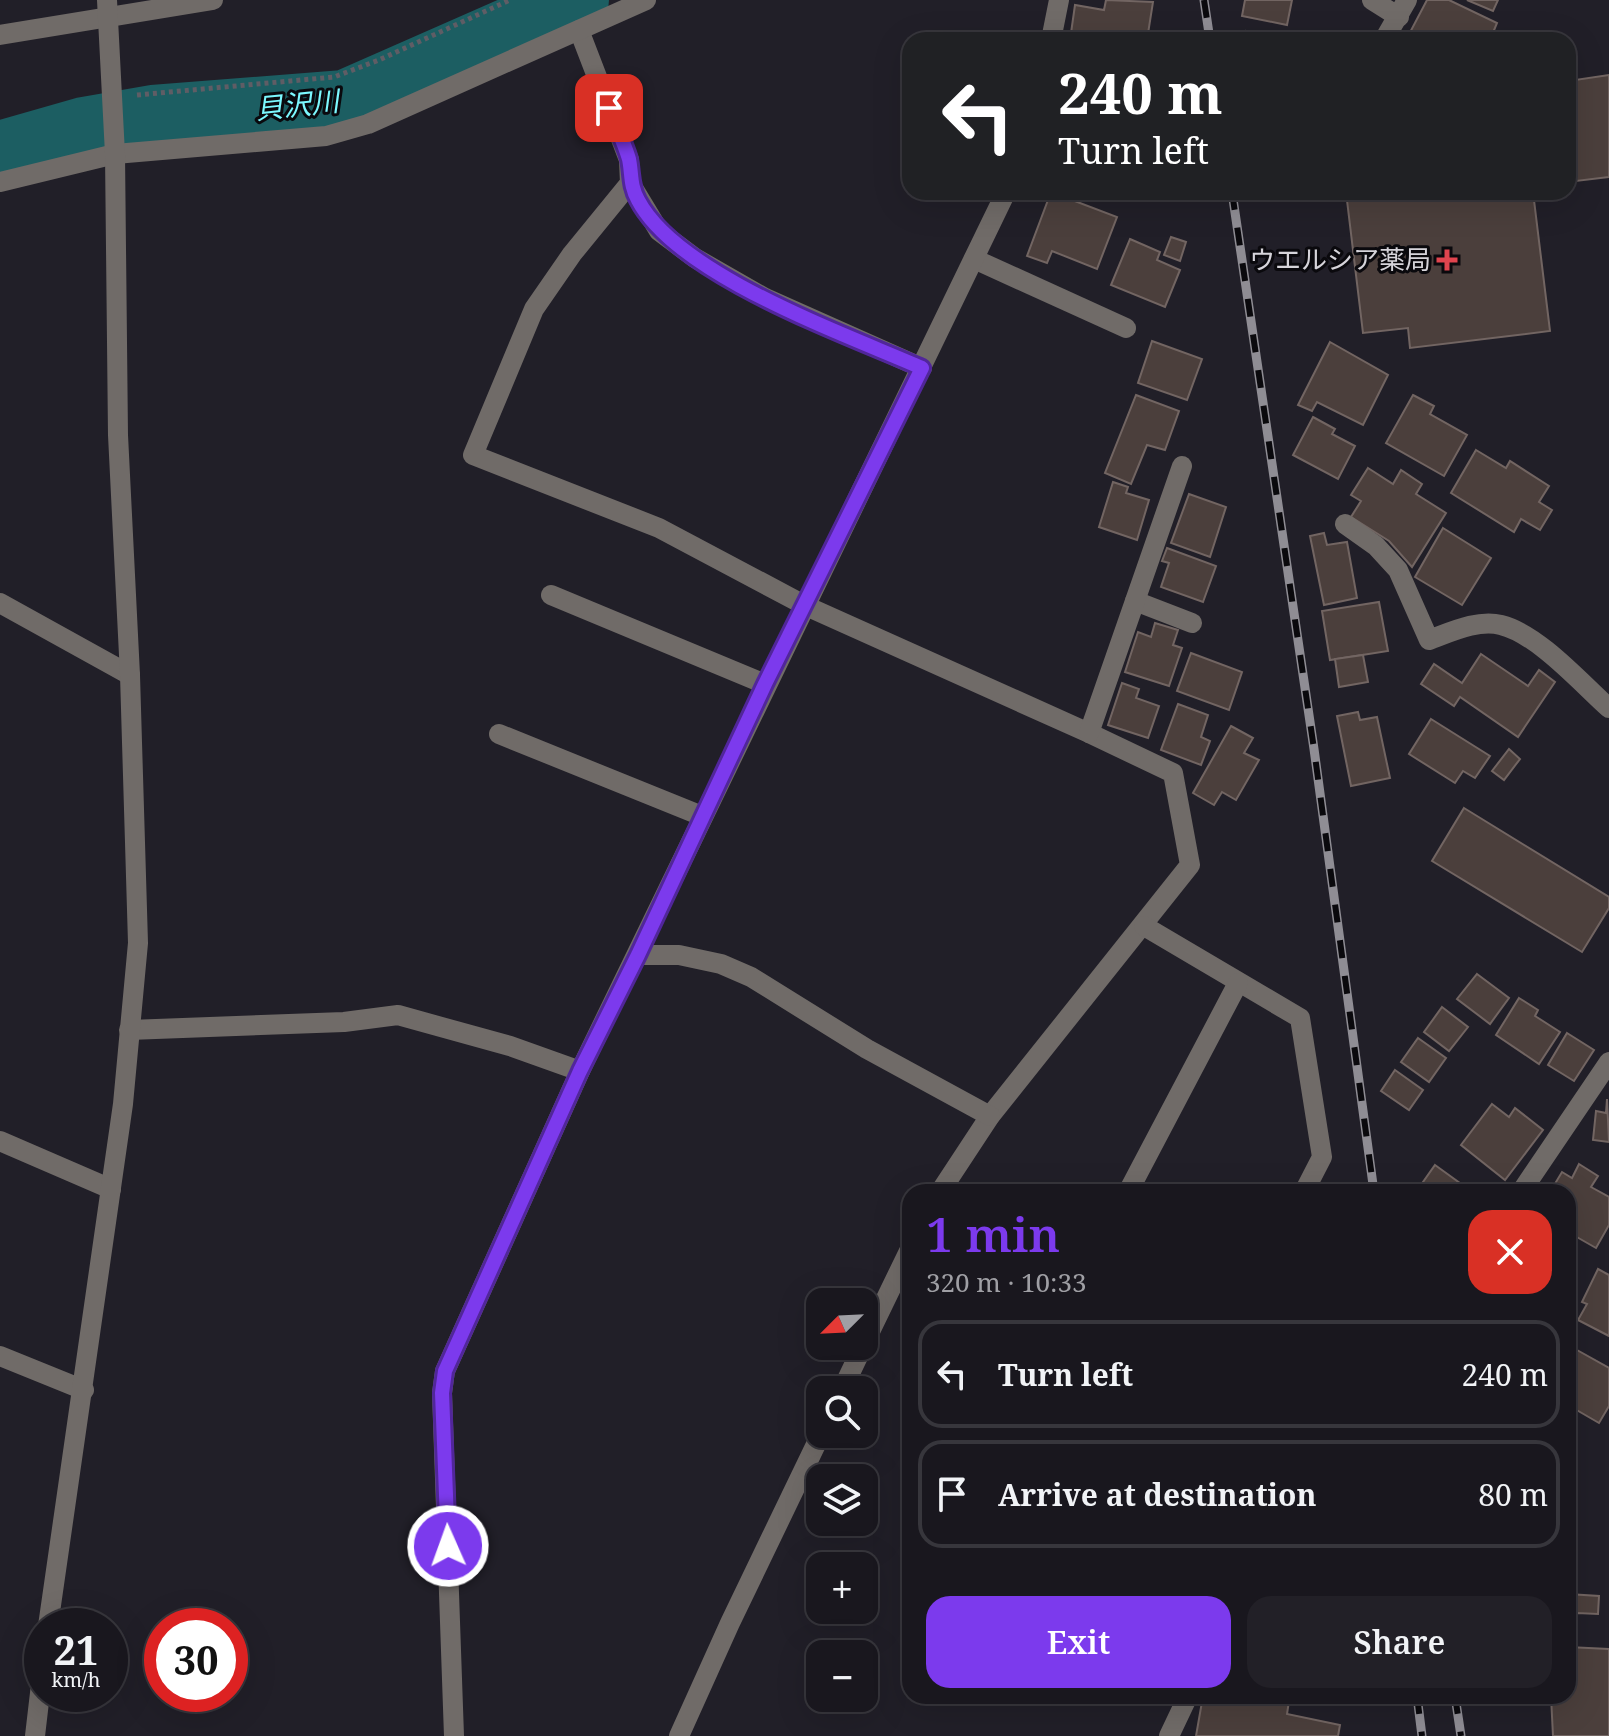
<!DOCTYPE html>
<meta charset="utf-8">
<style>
:root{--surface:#19171e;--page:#222027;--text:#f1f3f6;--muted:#9f9fa4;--line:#37363c;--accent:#7c3aed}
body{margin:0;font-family:"Noto Serif","Noto Sans JP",serif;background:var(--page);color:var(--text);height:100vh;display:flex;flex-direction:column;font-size:30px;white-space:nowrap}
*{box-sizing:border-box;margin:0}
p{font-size:26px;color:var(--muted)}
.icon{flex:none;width:44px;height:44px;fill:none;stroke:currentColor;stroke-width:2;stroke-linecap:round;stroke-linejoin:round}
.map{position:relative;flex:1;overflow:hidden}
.details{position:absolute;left:902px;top:1184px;width:674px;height:520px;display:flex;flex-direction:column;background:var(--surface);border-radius:24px;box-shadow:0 8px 32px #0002,0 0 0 2px var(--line)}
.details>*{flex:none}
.hud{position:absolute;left:902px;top:32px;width:674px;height:168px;border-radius:24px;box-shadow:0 8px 32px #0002,0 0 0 2px var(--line);background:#202124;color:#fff;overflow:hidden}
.needle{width:52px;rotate:246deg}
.fabs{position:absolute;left:806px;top:1288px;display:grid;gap:16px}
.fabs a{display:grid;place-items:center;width:72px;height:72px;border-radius:16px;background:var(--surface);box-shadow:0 8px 32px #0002,0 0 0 2px var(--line);font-size:40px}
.speed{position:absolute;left:24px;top:1608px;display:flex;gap:16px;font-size:40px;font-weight:700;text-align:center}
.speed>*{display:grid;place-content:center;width:104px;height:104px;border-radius:50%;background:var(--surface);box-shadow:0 8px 32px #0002,0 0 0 2px var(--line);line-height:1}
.speed small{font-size:20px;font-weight:400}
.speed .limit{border:12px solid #d22;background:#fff;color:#111}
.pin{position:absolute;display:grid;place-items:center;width:68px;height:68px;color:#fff;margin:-34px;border-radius:16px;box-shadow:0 4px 12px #0006}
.me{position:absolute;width:88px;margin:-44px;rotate:358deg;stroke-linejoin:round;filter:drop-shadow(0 0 6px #0008)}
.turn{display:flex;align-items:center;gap:28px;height:168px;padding:0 24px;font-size:36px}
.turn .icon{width:104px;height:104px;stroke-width:2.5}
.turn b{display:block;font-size:56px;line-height:68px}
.round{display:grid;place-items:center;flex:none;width:84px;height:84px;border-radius:24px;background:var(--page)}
.head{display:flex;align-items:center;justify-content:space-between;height:136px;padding:0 24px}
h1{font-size:48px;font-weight:600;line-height:60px;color:var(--accent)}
.button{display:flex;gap:16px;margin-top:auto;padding:16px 24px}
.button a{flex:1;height:92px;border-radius:24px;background:var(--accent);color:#fff;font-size:32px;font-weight:600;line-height:92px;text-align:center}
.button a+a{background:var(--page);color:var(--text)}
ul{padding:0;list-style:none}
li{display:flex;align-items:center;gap:24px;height:108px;margin:0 16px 12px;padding:0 8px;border:4px solid var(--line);border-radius:24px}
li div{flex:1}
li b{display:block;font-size:30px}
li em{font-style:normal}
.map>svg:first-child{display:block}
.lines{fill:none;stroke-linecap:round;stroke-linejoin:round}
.river{stroke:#1c5e62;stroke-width:64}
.building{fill:#4b3f3c;stroke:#726562;stroke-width:2}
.path{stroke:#5f5d65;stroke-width:5;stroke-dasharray:4 4;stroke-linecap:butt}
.minor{stroke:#706b68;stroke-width:20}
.rail-casing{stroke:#8f8d94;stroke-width:9}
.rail{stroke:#0a090d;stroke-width:6;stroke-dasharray:18;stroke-linecap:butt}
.route-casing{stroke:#51269a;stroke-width:20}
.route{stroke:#7c3aed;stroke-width:14}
.health-dot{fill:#e0444e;stroke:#0a090d;stroke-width:3}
.labels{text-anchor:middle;stroke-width:6;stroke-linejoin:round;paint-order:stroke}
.poi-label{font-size:26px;fill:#d6d4da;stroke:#0a090d;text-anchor:end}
.water-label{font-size:28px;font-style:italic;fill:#7cf9ff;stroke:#0a090d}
</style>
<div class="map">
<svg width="1609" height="1736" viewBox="0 0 1609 1736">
<rect width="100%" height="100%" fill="#211f28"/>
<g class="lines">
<polyline class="river" points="0,153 84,129 153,117 345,102 577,0"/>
</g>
<g class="building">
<polygon points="1106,0 1153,2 1147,40 1070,40 1075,5 1104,10"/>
<polygon points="1245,0 1292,0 1287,25 1242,16"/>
<polygon points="1427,0 1449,0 1497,23 1490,40 1406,40"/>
<polygon points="1467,0 1498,0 1493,11"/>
<polygon points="1246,31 1276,35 1275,40 1245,40"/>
<polygon points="1609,75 1609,177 1576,181 1568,125 1568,81"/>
<polygon points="1051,192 1117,217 1097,269 1052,251 1047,263 1027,256"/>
<polygon points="1346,192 1533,192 1550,331 1410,348 1408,328 1363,333"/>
<polygon points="1171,237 1186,242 1180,261 1164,255"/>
<polygon points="1130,239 1160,252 1157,260 1180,270 1165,307 1111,285"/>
<polygon points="1152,341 1202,359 1187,400 1138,383"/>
<polygon points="1330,342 1388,375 1363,425 1317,402 1312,411 1298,405"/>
<polygon points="1136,395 1179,411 1165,450 1147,445 1131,484 1105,473"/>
<polygon points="1413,395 1434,406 1430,414 1467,435 1444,476 1386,443"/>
<polygon points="1313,417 1335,429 1332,434 1355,446 1338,479 1293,455"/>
<polygon points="1476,450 1506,468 1510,461 1549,486 1539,502 1552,510 1540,530 1521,519 1514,532 1451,493"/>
<polygon points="1368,468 1393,484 1401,470 1422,484 1416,494 1446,513 1412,567 1389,541 1351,517 1361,501 1351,495"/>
<polygon points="1113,482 1128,487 1126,493 1149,500 1137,540 1099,527"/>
<polygon points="1189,494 1226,507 1210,557 1171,543"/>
<polygon points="1443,528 1491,558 1462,605 1415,577"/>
<polygon points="1324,533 1327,545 1347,542 1357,598 1324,605 1310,536"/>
<polygon points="1167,548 1216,566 1203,602 1161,587 1169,563 1162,561"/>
<polygon points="1379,602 1388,651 1330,660 1322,611"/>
<polygon points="1155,623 1178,630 1173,645 1182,648 1169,686 1125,672 1138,632 1151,637"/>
<polygon points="1191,653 1242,672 1229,710 1177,691"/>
<polygon points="1481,654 1528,686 1539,670 1555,682 1518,737 1460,697 1454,706 1421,684 1434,664 1462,683"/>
<polygon points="1363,655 1368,682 1339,687 1335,659"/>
<polygon points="1122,683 1139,689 1136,698 1159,706 1148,738 1108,725"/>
<polygon points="1178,704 1208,715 1201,737 1210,741 1201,765 1161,750"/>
<polygon points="1358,712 1360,720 1377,717 1390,778 1351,786 1337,716"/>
<polygon points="1431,719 1490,756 1475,778 1463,771 1455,783 1409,754"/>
<polygon points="1231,726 1253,738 1244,753 1259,760 1236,800 1222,792 1214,805 1193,793"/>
<polygon points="1509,749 1520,759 1504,780 1492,771"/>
<polygon points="1464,808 1609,897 1609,908 1582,952 1432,861"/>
<polygon points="1477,974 1509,998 1490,1024 1457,999"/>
<polygon points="1519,998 1538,1010 1535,1016 1560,1032 1539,1064 1496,1035"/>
<polygon points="1442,1007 1468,1027 1449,1051 1424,1032"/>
<polygon points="1567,1033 1594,1050 1574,1081 1548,1065"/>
<polygon points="1418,1038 1446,1058 1429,1082 1401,1062"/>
<polygon points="1395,1070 1423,1090 1409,1110 1381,1091"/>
<polygon points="1607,1099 1609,1142 1593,1140 1596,1111 1606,1113"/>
<polygon points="1492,1104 1509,1117 1515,1108 1543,1130 1505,1180 1461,1145"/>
<polygon points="1579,1164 1598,1176 1591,1187 1609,1197 1609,1225 1596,1248 1568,1232 1568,1192 1550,1192 1562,1172 1572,1178"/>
<polygon points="1435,1165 1471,1191 1475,1184 1487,1192 1416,1192"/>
<polygon points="1598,1269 1609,1275 1609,1336 1578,1320 1587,1304 1582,1302"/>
<polygon points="1568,1345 1609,1368 1609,1406 1599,1423 1568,1405"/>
<polygon points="1568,1594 1599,1596 1598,1614 1577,1613 1575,1636 1568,1635"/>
<polygon points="1568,1647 1609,1649 1609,1736 1553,1736 1551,1696 1568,1696"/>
<polygon points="1203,1696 1220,1699 1220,1696 1266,1696 1289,1701 1287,1714 1340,1725 1338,1736 1196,1736"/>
</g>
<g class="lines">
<polyline class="path" points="137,95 334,77 379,60 510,0"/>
<g class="minor">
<polyline points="1372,0 1399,17"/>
<polyline points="579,30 629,160 630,183 572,254 534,309 473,455 659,528 806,606 1089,733 1173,773 1190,865 990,1116 940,1192"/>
<polyline points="0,35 213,0"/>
<polyline points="1051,40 1059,0"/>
<polyline points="1384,40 1407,0"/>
<polyline points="0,182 115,154 326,136 368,124 646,0"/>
<polyline points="630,183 659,231 695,258 765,298 922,368"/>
<polyline points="974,259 1126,328"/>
<path d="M1345,524L1376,546L1398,570L1429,640C1451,632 1478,619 1501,625C1538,634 1581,683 1609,708"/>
<polyline points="551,595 765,684"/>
<polyline points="1135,601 1192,623"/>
<polyline points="0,603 130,675"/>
<polyline points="1089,733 1182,466"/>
<polyline points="499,734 702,816"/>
<polyline points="1144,926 1300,1018 1322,1157 1304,1192"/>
<polyline points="638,955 679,955 721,964 751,977 867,1049 990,1116"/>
<polyline points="129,1030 344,1022 398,1015 510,1046 580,1071"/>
<polyline points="0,1141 111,1189"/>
<polyline points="1128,1192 1238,983"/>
<polyline points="1521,1192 1609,1062"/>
<polyline points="864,1344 910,1249"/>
<polyline points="0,1356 84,1390"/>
<polyline points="842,1390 863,1346"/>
<polyline points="48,1626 123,1104 138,943 130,675 118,435 115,154 107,0"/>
<polyline points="35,1736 42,1676"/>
<polyline points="454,1736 442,1393 445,1371 580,1071 1006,192"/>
<polyline points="679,1736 730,1623 821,1434"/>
<polyline points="1169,1736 1188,1696"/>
</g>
<defs>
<g id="rail">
<polyline points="1204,0 1210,40"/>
<polyline points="1232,192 1314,749 1374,1192"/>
<polyline points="1417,1696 1422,1736"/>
<polyline points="1455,1696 1461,1736"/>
</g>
</defs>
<use href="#rail" class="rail-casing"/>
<use href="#rail" class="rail"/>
</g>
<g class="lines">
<defs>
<path id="route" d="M448,1546L442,1393L445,1371L580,1071L638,955L765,684L922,368C845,334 677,275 638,200C630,186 632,174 629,159C624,142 615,124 609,108"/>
</defs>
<use href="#route" class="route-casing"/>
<use href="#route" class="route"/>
</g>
<path class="health-dot" d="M1443 248h8v8h8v8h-8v8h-8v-8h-8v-8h8z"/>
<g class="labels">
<g class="poi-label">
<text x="1431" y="269">ウエルシア薬局</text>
</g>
<g class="water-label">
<text transform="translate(297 105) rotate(-6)" y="10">貝沢川</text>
</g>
</g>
</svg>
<div class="fabs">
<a><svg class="needle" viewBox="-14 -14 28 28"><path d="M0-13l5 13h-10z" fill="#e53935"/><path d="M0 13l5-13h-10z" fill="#9f9fa4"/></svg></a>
<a><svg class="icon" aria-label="search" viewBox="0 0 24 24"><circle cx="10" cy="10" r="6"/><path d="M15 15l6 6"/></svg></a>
<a><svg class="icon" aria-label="layers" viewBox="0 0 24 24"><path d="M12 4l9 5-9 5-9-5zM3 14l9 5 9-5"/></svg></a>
<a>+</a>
<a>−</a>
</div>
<div class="speed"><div>21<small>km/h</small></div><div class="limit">30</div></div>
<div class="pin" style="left:609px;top:108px;background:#d93025"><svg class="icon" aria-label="arrive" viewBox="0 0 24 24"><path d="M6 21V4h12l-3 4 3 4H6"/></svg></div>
<svg class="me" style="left:448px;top:1546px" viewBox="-20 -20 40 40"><circle r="17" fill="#7c3aed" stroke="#fff" stroke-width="3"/><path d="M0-11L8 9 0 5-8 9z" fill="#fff"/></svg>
<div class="hud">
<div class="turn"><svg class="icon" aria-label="left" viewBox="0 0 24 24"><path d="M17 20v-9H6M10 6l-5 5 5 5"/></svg><div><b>240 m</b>Turn left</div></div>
</div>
<section class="details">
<div class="head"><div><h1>1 min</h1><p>320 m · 10:33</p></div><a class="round" style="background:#d93025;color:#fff"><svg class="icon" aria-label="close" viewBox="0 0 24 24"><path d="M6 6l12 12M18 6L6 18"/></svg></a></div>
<ul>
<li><svg class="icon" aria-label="left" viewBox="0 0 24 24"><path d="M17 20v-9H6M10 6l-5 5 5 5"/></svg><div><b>Turn left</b></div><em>240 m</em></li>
<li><svg class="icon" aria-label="arrive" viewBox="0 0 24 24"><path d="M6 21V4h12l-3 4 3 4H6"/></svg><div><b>Arrive at destination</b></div><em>80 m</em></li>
</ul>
<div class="button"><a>Exit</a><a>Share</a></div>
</section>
</div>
